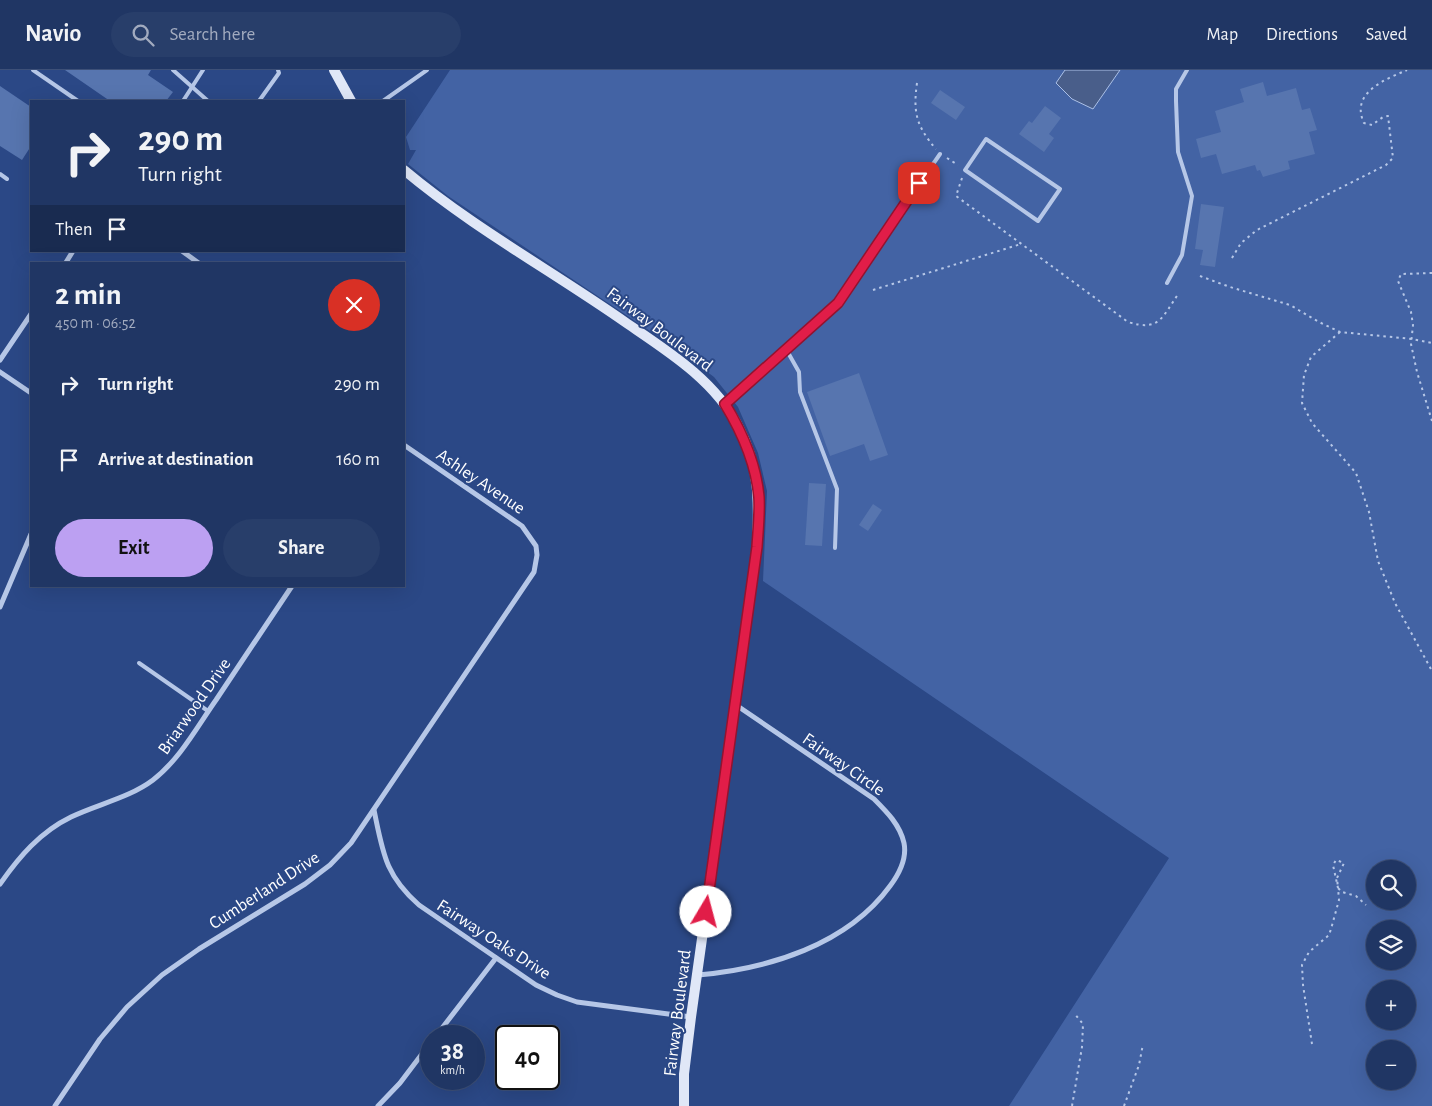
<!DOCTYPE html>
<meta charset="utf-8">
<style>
:root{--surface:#203664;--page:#283e6a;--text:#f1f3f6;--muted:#a2abbf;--line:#3d5078;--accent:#bca0f2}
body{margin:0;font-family:"Alegreya Sans",sans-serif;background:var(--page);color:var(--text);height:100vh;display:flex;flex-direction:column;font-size:19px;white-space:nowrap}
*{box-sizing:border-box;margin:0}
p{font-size:16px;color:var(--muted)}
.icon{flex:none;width:28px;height:28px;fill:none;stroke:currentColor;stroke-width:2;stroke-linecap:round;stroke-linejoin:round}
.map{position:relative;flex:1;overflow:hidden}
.panel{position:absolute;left:30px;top:192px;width:375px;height:325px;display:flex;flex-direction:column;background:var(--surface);border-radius:0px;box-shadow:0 5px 20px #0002,0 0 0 1px var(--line)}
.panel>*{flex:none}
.hud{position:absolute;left:30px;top:30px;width:375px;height:152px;border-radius:0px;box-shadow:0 5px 20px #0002,0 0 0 1px var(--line);background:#203664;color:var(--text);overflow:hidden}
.fabs{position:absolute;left:1366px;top:790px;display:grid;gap:10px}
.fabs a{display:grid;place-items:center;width:50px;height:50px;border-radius:50%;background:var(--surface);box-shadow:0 5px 20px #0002,0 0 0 1px var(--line);font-size:25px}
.speed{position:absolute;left:420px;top:955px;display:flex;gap:10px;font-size:25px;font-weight:700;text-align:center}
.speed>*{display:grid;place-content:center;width:65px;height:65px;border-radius:50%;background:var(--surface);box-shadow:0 5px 20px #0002,0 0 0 1px var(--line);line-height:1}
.speed small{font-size:12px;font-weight:400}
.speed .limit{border:2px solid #111;border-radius:8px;background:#fff;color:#111}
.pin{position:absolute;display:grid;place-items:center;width:42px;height:42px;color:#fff;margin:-21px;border-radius:10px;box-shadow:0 2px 8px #0006}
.me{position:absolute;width:55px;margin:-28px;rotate:8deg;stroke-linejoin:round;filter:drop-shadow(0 0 4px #0008)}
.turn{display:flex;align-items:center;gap:18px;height:105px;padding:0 25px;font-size:22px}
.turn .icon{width:65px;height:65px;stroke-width:2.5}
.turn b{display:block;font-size:35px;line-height:42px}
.then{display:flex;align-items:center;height:48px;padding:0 25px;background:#0003;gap:10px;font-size:19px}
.round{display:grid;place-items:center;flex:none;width:52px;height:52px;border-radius:26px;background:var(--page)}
.headline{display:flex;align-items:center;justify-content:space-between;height:85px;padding:0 25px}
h1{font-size:30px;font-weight:700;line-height:38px}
.action{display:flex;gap:10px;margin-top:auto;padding:10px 25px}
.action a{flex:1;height:58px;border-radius:30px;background:var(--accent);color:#111;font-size:20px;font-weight:700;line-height:58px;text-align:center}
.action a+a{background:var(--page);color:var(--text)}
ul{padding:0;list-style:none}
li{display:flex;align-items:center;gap:15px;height:75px;padding:0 25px}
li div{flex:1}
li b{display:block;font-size:19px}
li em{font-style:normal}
header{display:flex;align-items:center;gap:30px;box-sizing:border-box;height:70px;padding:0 25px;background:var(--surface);border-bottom:1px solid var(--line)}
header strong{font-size:24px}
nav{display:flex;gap:28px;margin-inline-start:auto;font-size:18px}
.search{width:350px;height:45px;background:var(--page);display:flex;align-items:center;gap:12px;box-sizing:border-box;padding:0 18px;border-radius:28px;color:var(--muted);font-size:19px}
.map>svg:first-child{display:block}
.green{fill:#4363a4;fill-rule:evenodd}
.water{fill:#495e8a;stroke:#abc0e7}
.building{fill:#5775af}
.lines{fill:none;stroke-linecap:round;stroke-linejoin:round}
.path{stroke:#b6c7e7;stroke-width:2;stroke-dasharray:2.5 4;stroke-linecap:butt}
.lane{stroke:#b6c7e7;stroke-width:4}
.street{stroke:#b6c7e7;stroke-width:5}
.secondary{stroke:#e0e7f7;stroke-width:10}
.route-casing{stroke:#92132f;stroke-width:12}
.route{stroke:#e11d48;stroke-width:9}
.labels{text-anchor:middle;stroke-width:4;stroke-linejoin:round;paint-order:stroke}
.street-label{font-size:18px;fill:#fff;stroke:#2b4886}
</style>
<header>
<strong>Navio</strong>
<div class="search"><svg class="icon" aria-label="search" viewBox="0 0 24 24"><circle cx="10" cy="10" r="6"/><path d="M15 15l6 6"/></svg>Search here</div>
<nav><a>Map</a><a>Directions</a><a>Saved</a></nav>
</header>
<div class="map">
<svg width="1432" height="1036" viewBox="0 0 1432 1036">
<rect width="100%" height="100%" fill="#2b4886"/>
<path class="green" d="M450,0H1432V1036H1009L1169,788L763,511L767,421L758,383L738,337L714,307L674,277L448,126L408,94L416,80H410L406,67ZM1375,799H1408V831H1375ZM1375,859H1408V891H1375ZM1375,919H1408V951H1375ZM1375,979H1408V1011H1375Z"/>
<polygon class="water" points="1065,0 1120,0 1093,39 1072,29 1056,13"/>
<g class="building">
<polygon points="65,0 151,0 148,5 173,22 166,31 110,31"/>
<polygon points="1263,12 1267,26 1296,18 1302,40 1310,38 1317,60 1309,62 1315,84 1288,91 1290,99 1263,107 1260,100 1257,101 1255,95 1222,104 1216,84 1201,88 1196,69 1221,62 1215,41 1244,32 1240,19"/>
<polygon points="0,16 31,37 31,76 22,90 0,76"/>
<polygon points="940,20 965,37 956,50 931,33"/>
<polygon points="1045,36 1061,48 1049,64 1054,68 1044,82 1019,64 1029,51 1032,53"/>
<polygon points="1201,134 1224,137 1215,197 1200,195 1203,180 1195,179"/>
<polygon points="859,303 888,385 870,391 864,374 830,386 807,322"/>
<polygon points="809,413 826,414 822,476 805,475"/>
<polygon points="873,434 882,440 868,461 859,455"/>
</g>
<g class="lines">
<g class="path">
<path d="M917,13C913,42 916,56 936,79"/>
<polyline points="947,88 958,95"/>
<path d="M962,108L956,126L1128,252C1160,262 1162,247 1179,223"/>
<path d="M1232,188L1241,173L1257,160L1386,95L1393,88L1388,46L1383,47L1372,55L1364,53C1350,23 1384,10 1407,0"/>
<polyline points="1432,203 1401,204 1398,211 1411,242 1413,255 1411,274 1417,302 1432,351"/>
<polyline points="1200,206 1230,217 1290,235 1319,252 1340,262 1412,269 1432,273"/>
<polyline points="873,220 1021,174"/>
<polyline points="1340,262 1311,287 1304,305 1302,333 1312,353 1356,403 1369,442 1378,491 1395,533 1432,601"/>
<polyline points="1312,974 1303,915 1302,895 1309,882 1329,865 1331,859 1339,830 1338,818 1333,795 1336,790 1344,793 1337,808 1338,818 1342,822 1356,826 1366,835"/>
<polyline points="1072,1036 1082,977 1083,954 1074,943"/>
<polyline points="1124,1036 1139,995 1143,974"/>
</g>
<g class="lane">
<polyline points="33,0 78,31"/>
<polyline points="173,0 208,31"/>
<polyline points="183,31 203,0"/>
<polyline points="259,31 279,3 278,0"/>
<polyline points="383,31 427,0"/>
<polygon points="986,69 1060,119 1038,151 965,100"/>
<polyline points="0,104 7,109"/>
<polyline points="1167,213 1182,185 1192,126 1178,82 1176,31 1176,19 1187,0"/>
<polyline points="786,279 799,302 800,322 837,419 835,478"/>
<polyline points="725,334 837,233 940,84"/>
<polyline points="139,593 208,641"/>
</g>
<g class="street">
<polyline points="182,181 200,194"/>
<polyline points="65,194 73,181"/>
<polyline points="0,290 31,244"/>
<polyline points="0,302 31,323"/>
<polyline points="0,537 31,464"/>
<path d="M374,740C383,783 385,805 419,835L536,915L557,925L577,932L691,947"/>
<path d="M0,814C19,787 40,762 71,747C98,734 129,728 153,710C180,689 197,657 216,630C241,592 267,554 292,516"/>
<path d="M698,905C768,899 847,875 890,816C899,804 907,788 904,773C900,755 887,742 874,729L736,635"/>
<polyline points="436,966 496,888"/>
<polyline points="55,1036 100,969 127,937 162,905 199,879 305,814 330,795 351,773 534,502 537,485 536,476 522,456 404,375"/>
<polyline points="378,1036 400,1013 431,972"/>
</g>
<g class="secondary">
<polyline points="334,0 351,31"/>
<path d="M404,100C472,157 552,201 625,252C666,280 715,310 738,356C760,397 759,432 757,477L691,947L684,1004V1036"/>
</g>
</g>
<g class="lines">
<defs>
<path id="route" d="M706,842L757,477C758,461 760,443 759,427C756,393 742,362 725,334L838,233L919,113"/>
</defs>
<use href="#route" class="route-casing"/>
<use href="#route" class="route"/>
</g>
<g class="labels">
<g class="street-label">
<text transform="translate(660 259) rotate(37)" y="6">Fairway Boulevard</text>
<text transform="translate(481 411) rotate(34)" y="6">Ashley Avenue</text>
<text transform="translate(194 636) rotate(-55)" y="6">Briarwood Drive</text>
<text transform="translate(844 694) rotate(35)" y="6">Fairway Circle</text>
<text transform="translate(264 820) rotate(-33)" y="6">Cumberland Drive</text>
<text transform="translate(494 869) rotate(33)" y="6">Fairway Oaks Drive</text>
<text transform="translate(677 943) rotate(-83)" y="6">Fairway Boulevard</text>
</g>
</g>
</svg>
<div class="fabs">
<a><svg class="icon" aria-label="search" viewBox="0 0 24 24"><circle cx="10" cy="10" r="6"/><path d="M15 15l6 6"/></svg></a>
<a><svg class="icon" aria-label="layers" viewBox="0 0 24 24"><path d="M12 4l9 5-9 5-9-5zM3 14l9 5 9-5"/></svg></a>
<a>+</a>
<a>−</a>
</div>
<div class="speed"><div>38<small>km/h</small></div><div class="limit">40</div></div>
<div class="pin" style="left:919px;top:113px;background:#d93025"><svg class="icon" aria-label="arrive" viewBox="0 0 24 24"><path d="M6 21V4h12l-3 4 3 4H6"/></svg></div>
<svg class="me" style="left:706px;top:842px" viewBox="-20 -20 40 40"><circle r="19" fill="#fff"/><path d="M0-13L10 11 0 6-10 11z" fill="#e11d48"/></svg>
<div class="hud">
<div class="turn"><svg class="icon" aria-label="right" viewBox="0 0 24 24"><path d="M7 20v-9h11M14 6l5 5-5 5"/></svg><div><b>290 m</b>Turn right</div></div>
<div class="then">Then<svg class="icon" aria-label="arrive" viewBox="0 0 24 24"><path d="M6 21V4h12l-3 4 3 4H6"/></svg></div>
</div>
<section class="panel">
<div class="headline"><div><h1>2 min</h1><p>450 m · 06:52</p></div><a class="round" style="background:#d93025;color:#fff"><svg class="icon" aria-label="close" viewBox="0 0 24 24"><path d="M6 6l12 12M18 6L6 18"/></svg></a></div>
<ul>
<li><svg class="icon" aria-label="right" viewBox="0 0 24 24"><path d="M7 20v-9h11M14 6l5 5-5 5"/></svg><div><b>Turn right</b></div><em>290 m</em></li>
<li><svg class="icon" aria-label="arrive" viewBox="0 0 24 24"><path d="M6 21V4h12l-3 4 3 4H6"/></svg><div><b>Arrive at destination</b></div><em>160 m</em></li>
</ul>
<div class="action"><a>Exit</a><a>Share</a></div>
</section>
</div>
